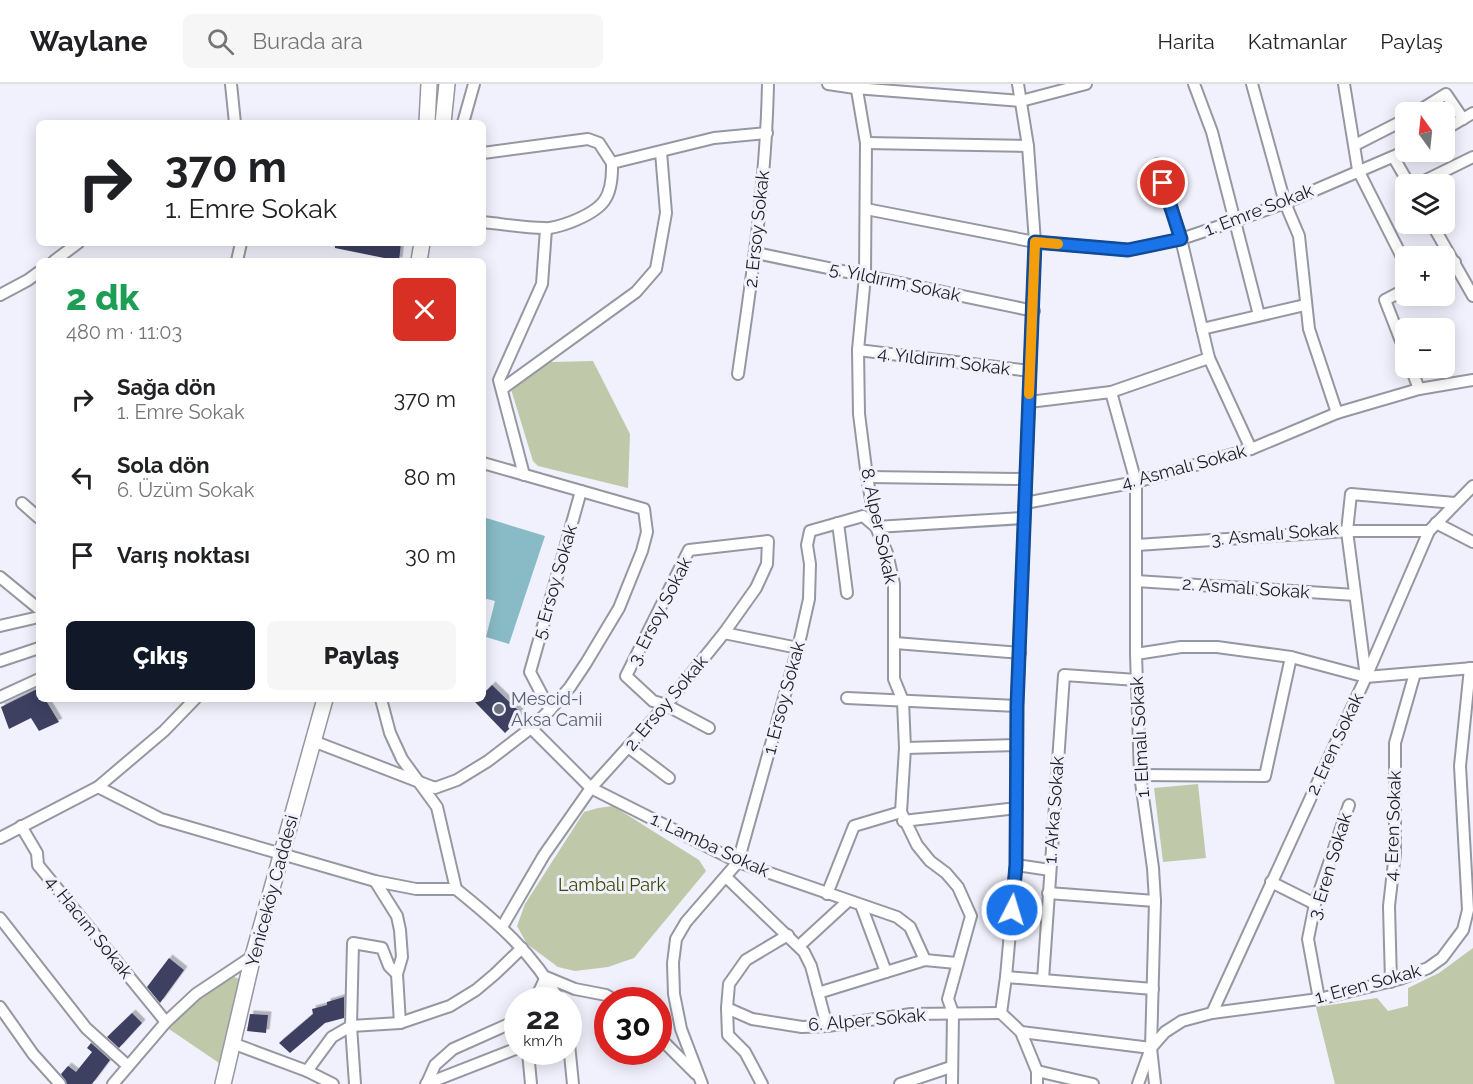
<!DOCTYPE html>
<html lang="tr">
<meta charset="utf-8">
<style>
:root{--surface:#fff;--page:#f6f6f6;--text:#202124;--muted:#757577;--line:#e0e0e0;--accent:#111827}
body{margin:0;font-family:Raleway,sans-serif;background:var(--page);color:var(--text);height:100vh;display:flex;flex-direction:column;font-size:22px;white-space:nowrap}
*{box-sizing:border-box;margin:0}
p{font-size:20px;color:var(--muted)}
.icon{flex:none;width:33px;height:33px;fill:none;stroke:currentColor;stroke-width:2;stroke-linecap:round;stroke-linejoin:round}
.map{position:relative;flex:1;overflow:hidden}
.details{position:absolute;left:36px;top:174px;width:450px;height:444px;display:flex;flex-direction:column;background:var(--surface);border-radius:9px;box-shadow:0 3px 15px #0003}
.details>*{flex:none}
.banner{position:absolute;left:36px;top:36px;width:450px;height:126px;border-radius:9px;box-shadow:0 3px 15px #0003;background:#fff;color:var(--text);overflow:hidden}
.needle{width:39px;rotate:345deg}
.buttons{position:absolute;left:1395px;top:18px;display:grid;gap:12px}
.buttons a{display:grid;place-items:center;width:60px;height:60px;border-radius:9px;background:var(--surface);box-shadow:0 3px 15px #0003;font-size:30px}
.speed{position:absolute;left:504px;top:903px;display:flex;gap:12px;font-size:30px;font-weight:700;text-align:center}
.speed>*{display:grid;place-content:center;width:78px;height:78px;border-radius:50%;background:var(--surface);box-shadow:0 3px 15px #0003;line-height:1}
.speed small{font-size:15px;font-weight:400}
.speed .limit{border:9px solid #d22;background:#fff;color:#111}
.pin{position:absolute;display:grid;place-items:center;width:51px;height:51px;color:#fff;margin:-26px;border:3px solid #fff;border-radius:50%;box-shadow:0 2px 6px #0007}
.me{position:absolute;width:66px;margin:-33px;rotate:5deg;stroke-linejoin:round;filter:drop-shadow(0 0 4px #0008)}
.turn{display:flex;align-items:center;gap:21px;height:126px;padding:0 30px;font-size:27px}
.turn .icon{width:78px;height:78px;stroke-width:2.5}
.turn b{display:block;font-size:42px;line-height:51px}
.round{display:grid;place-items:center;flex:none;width:63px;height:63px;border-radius:9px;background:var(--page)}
.headline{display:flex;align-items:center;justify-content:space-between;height:102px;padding:0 30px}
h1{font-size:36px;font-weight:800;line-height:45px;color:#1e9e55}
.cta{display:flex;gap:12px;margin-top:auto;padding:12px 30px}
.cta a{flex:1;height:69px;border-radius:9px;background:var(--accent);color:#fff;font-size:24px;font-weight:800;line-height:69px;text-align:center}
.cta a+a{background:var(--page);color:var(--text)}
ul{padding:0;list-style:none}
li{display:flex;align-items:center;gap:18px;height:78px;padding:0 30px}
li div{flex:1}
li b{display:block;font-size:22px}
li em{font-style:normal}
header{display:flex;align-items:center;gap:36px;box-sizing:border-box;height:84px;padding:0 30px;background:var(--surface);border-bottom:2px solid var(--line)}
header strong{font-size:28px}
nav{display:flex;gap:33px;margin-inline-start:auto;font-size:21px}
.search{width:420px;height:54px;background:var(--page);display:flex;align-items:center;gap:15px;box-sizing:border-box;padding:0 21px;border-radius:9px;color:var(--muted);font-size:22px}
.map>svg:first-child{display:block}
.green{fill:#bfc8a8}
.water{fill:#88bbc5}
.building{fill:#3e4061;filter:url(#shadow)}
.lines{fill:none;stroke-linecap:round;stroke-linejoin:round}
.street-casing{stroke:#9698a1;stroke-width:14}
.secondary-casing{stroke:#9698a1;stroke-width:18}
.street{stroke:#fff;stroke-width:10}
.secondary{stroke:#fff;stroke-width:15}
.route-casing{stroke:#114b97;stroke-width:15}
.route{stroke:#1a73e8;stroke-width:10}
.slow{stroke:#f59e0b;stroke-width:10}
.worship-dot{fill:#6b7280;stroke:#f0f1fc;stroke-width:2}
.labels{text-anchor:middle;stroke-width:6;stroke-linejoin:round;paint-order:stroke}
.street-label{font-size:18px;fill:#1d1d21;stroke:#f0f1fc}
.worship-label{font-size:18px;fill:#5b616d;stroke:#f0f1fc;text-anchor:start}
.park-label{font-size:18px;fill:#3a4604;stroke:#f0f1fc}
</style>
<header>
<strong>Waylane</strong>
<div class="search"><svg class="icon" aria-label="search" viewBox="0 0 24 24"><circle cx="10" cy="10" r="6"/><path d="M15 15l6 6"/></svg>Burada ara</div>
<nav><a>Harita</a><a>Katmanlar</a><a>Paylaş</a></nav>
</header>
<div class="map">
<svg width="1473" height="1000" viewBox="0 0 1473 1000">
<defs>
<filter id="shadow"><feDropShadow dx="3.5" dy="-3.5" stdDeviation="0" flood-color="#0004"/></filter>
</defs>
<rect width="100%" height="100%" fill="#f0f1fc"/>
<g class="green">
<polygon points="593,277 630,350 628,404 538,382 533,377 510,302 551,278"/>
<polygon points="1198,700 1206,774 1163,778 1154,704"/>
<polygon points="613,722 699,776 706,787 634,874 608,883 575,887 558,883 527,860 517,842 525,820 584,728 598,724"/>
<polygon points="1473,864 1473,1000 1335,1000 1316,923 1377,914 1388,927 1408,922 1408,904 1439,889"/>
<polygon points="234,893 242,896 219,979 169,945 194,917"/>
</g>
<polygon class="water" points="483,433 545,452 509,560 486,553 495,517 483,514"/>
<g class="building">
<polygon points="335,159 401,159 399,177 335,164"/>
<polygon points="492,601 523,631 505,649 475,618 478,615 483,615 483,610"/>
<polygon points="39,604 39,615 45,615 59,638 39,647 31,634 9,645 1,623"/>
<polygon points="169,874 184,886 160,919 147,903"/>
<polygon points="344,913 344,934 325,939 290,969 279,959 313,930 312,925 327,921 327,918"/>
<polygon points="132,929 142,939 119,964 107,953"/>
<polygon points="250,930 268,931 266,949 247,947"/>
<polygon points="91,959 110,976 92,1000 67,1000 61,990 68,982 76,988 92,968 87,964"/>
</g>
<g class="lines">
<defs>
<g id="street">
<polyline points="231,0 235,39"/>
<polyline points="828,0 855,4 1021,17 1086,0"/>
<polyline points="856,0 866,59 865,192 858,266 859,330 867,393 876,443 887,469 894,500 894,595 903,617 905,664 901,728 917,761 930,777 946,789 958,803 971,832 948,915 953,929 952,1000"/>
<polyline points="1018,0 1028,62 1035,158 1017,622 1016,781 1006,893 1001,929 1021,948 1037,987 1037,1000"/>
<polyline points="1194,0 1212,48 1259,231"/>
<polyline points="1252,0 1285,119 1299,152 1309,245 1337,329"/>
<polyline points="1344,0 1358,86 1406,181"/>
<polyline points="1417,28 1446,10 1463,35"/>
<polyline points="463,39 474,0"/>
<polyline points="1444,46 1473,29"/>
<polyline points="866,59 1028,62"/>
<polyline points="1355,61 1406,35"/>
<polyline points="483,69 588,55 599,59 612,79"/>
<polyline points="1394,74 1409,100"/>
<polyline points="1158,80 1181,155 1209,274 1251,365"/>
<polyline points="1418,100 1473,73"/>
<polyline points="866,125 1035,158 1128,166 1181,155 1235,137 1285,119 1406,67"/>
<path d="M483,138C503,140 524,144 544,144C552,145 563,141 571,138C604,125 613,114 612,79L714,54L767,49"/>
<polyline points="1432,140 1473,212"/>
<polyline points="756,169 1034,227"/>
<polyline points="54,177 78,159"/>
<polyline points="237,177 241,159"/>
<polyline points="1444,184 1455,178"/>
<polyline points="1406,205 1385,216 1406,270"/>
<polyline points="0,211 28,196 39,188"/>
<polyline points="1202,245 1305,221"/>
<polyline points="858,266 1030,287"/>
<polyline points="1411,284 1419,305"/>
<path d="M738,290C752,194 766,98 768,0"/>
<polyline points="502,305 636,208 656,185 666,129 661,68"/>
<polyline points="1111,308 1136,398 1136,570 1140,691 1153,784 1155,817 1151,964 1155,1000"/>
<polyline points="1029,318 1111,308 1209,274"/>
<polyline points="524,391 499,296 542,200 546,145"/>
<polyline points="867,393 1026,395"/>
<polyline points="22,419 39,434"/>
<polyline points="1025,419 1136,398 1251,365 1337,329 1419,305 1473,296"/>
<polyline points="838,439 847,509"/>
<polyline points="1436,439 1473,458"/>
<polyline points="1137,461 1347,447 1351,410 1455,419"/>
<polyline points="0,493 39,525"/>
<polyline points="1136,497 1355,511"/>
<polyline points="0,542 39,533"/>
<polyline points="724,549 798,564"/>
<polyline points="895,559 1020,569"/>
<polyline points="1136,570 1181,563 1217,563 1291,573 1366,593 1473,584"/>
<polyline points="0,577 39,564"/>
<polyline points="1366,593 1347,447 1429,447"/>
<polyline points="0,613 39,595"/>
<polyline points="847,614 1017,622"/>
<polyline points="381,615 390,649 402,675 437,723 456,805"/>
<polyline points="550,626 530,588 581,407"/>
<polyline points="531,644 591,704 738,778 897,833 910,843 925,876"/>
<polyline points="313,657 435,704 457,696 488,677 531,644 550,626 570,603 586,579 619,524 642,467 647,448 644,425 483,379"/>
<polyline points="628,663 669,694"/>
<polyline points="905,664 1017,661"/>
<polyline points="1140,691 1265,692 1291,573"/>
<polyline points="98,703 161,735 375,797 416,805 456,805"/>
<polyline points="903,737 1017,724"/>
<polyline points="21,742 37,769 38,781 166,938"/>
<polyline points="0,754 98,703 164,647 195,615"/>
<polyline points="1016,781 1050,786"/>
<polyline points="726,793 804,868 811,882 827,942"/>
<polyline points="375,797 397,832 400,846 402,873 397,890 400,939"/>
<polyline points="1271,798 1315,820"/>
<path d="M456,805C497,838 533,869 559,916"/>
<polyline points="1048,809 1155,817"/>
<polyline points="827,810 854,742 901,728"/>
<polyline points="861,821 886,888"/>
<polyline points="0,834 86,944 128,982"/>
<polyline points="502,843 544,771 591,704 666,621 724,549 756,504 767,480 768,457 689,466 626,592 653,617 666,621 709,644"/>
<polyline points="799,862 848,817"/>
<polyline points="1006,893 1153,905"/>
<polyline points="1043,896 1064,591 1137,596"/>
<polyline points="1391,898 1389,822 1395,769 1395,659 1415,589"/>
<polyline points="818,909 925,876 956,879"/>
<polyline points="1319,915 1308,855 1315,820 1349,721"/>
<polyline points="535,916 546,893 575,905 606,911 615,916"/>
<polyline points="0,923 33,970 60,1000"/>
<polyline points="727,924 729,900 746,876 788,851"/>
<polyline points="1212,929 1366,593 1429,447 1473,402"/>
<polyline points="1021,948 1151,964"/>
<polyline points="568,950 573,1000"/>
<polyline points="658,952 696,990"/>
<polyline points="232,959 307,987 332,953 351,942 400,939 450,922 476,906 495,890 522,864"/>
<polyline points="528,968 531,1000"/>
<polyline points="307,987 333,1000"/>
<polyline points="1037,987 1093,1000"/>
<polyline points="427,999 435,981 453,965 518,936"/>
<polyline points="113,1000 166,938 196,910 253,872"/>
<polyline points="355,1000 351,942 353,859 382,864 389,882 397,890"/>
<polyline points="426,1000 518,964"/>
<polyline points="702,1000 681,945 674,910 673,879 676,855 686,838 738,778 798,564 809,515 810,480 807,461 810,447 863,432 876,443 1024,434"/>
<polyline points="762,1000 745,968 728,951 727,924 752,935 802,943 827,942 911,930 1001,929"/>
<polyline points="900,1000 951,983"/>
<polyline points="1138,1000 1151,964 1165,948 1182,937 1212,929 1319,915 1400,895 1428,884 1442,874 1463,846 1468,826 1460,682 1470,584"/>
</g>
<g id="secondary">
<polyline points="427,39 429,0"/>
<polyline points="443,39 447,0"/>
<polyline points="419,177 422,159"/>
<polyline points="223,1000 253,872 325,615"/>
</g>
</defs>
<use href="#street" class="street-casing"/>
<use href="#secondary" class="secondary-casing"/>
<use href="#street" class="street"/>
<use href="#secondary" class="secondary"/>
</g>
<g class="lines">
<defs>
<polyline id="route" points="1012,826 1016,781 1017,622 1035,158 1128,166 1181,155 1163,99"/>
</defs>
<use href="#route" class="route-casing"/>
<use href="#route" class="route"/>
<polyline class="slow" points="1029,310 1035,158 1058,160"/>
</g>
<circle class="worship-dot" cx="499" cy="625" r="6"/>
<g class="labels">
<g class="street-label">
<text transform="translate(1259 126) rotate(-21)" y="6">1. Emre Sokak</text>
<text transform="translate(757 145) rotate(-84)" y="6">2. Ersoy Sokak</text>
<text transform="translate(895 198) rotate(12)" y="6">5. Yıldırım Sokak</text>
<text transform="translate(944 277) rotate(7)" y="6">4. Yıldırım Sokak</text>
<text transform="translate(1184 383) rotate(-15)" y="6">4. Asmalı Sokak</text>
<text transform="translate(879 442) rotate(78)" y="6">8. Alper Sokak</text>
<text transform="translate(1275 450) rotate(-5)" y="6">3. Asmalı Sokak</text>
<text transform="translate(555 498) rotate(-74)" y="6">5. Ersoy Sokak</text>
<text transform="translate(1246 504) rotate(4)" y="6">2. Asmalı Sokak</text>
<text transform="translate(660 527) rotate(-63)" y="6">3. Ersoy Sokak</text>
<text transform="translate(784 614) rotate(-75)" y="6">1. Ersoy Sokak</text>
<text transform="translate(666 619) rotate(-50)" y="6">2. Ersoy Sokak</text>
<text transform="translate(1140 653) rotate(-93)" y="6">1. Elmalı Sokak</text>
<text transform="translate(1335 660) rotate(-65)" y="6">2. Eren Sokak</text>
<text transform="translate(1054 726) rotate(-86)" y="6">1. Arka Sokak</text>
<text transform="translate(1393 742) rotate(-88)" y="6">4. Eren Sokak</text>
<text transform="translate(710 761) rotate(25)" y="6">1. Lamba Sokak</text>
<text transform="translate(1330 782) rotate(-73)" y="6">3. Eren Sokak</text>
<text transform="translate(272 807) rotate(-75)" y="6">Yeniceköy Caddesi</text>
<text transform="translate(89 843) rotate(51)" y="6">4. Hacım Sokak</text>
<text transform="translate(1368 900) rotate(-15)" y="6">1. Eren Sokak</text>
<text transform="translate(867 936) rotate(-5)" y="6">6. Alper Sokak</text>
</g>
<g class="worship-label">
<text x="511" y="621">Mescid-i<tspan x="511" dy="21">Aksa Camii</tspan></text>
</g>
<g class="park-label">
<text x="612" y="807">Lambalı Park</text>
</g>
</g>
</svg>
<div class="buttons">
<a><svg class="needle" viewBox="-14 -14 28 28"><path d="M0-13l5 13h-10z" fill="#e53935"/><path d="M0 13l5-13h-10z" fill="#757577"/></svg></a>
<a><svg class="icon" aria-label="layers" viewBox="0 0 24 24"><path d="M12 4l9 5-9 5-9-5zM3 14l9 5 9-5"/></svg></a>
<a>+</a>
<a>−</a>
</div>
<div class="speed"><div>22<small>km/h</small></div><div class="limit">30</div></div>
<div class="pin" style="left:1163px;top:99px;background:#d93025"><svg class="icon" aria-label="arrive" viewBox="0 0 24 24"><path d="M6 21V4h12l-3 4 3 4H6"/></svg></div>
<svg class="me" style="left:1012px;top:826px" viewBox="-20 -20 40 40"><circle r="17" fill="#1a73e8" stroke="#fff" stroke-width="3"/><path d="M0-11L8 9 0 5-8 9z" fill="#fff"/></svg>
<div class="banner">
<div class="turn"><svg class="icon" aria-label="right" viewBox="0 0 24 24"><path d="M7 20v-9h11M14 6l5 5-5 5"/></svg><div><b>370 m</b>1. Emre Sokak</div></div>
</div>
<section class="details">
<div class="headline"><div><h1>2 dk</h1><p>480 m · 11:03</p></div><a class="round" style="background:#d93025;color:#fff"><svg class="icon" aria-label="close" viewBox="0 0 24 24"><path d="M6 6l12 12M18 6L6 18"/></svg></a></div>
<ul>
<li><svg class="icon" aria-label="right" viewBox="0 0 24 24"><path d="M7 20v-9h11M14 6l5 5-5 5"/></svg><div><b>Sağa dön</b><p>1. Emre Sokak</p></div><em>370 m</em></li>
<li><svg class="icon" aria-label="left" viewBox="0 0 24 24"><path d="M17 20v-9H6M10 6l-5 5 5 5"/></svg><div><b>Sola dön</b><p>6. Üzüm Sokak</p></div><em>80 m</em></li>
<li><svg class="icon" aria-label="arrive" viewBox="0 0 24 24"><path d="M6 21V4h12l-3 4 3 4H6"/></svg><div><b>Varış noktası</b></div><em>30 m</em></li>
</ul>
<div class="cta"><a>Çıkış</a><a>Paylaş</a></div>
</section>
</div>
